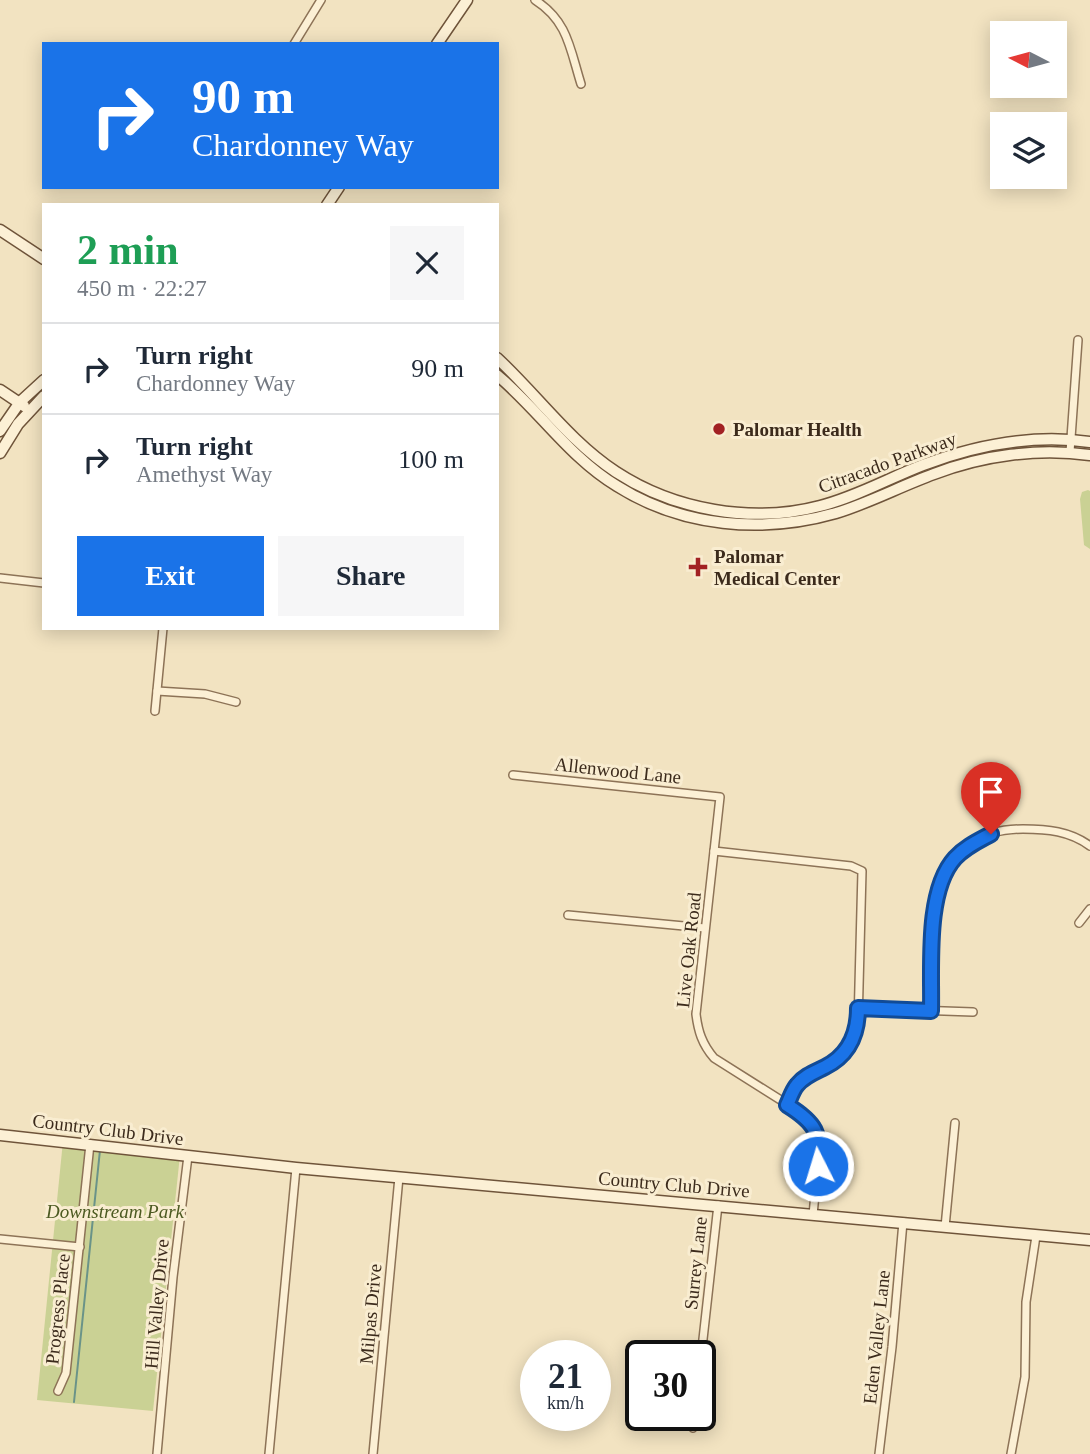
<!DOCTYPE html>
<meta charset="utf-8">
<style>
:root{--surface:#fff;--page:#f6f6f7;--text:#1f2937;--muted:#747a83;--line:#e0e1e3;--accent:#1a73e8}
body{margin:0;font-family:Georgia,serif;background:var(--page);color:var(--text);height:100vh;display:flex;flex-direction:column;font-size:26px;white-space:nowrap}
*{box-sizing:border-box;margin:0}
p{font-size:23px;color:var(--muted)}
.icon{flex:none;width:38px;height:38px;fill:none;stroke:currentColor;stroke-width:2;stroke-linecap:round;stroke-linejoin:round}
.map{position:relative;flex:1;overflow:hidden}
.sheet{position:absolute;left:42px;top:203px;width:457px;height:427px;display:flex;flex-direction:column;background:var(--surface);border-radius:0px;box-shadow:0 4px 18px #0003}
.sheet>*{flex:none}
.hud{position:absolute;left:42px;top:42px;width:457px;height:147px;border-radius:0px;box-shadow:0 4px 18px #0003;background:#1a73e8;color:#fff;overflow:hidden}
.needle{width:46px;rotate:276deg}
.controls{position:absolute;left:990px;top:21px;display:grid;gap:14px}
.controls a{display:grid;place-items:center;width:77px;height:77px;border-radius:0px;background:var(--surface);box-shadow:0 4px 18px #0003;font-size:35px}
.speed{position:absolute;left:520px;top:1340px;display:flex;gap:14px;font-size:35px;font-weight:700;text-align:center}
.speed>*{display:grid;place-content:center;width:91px;height:91px;border-radius:50%;background:var(--surface);box-shadow:0 4px 18px #0003;line-height:1}
.speed small{font-size:18px;font-weight:400}
.speed .limit{border:4px solid #111;border-radius:10px;background:#fff;color:#111}
.pin{position:absolute;display:grid;place-items:center;width:60px;height:60px;color:#fff;margin:-72px -30px;border-radius:50% 50% 50% 0;rotate:-45deg;box-shadow:0 0 7px #0007}
.pin .icon{rotate:45deg}
.me{position:absolute;width:77px;margin:-38px;rotate:355deg;stroke-linejoin:round;filter:drop-shadow(0 0 5px #0008)}
.turn{display:flex;align-items:center;gap:24px;height:147px;padding:0 35px;font-size:32px}
.turn .icon{width:91px;height:91px;stroke-width:2.5}
.turn b{display:block;font-size:49px;line-height:60px}
.round{display:grid;place-items:center;flex:none;width:74px;height:74px;border-radius:0px;background:var(--page)}
.head{display:flex;align-items:center;justify-content:space-between;height:119px;padding:0 35px}
h1{font-size:42px;font-weight:600;line-height:52px;color:#1e9e55}
.primary-button{display:flex;gap:14px;margin-top:auto;padding:14px 35px}
.primary-button a{flex:1;height:80px;border-radius:0px;background:var(--accent);color:#fff;font-size:28px;font-weight:600;line-height:80px;text-align:center}
.primary-button a+a{background:var(--page);color:var(--text)}
ul{padding:0;list-style:none}
li{display:flex;align-items:center;gap:21px;height:91px;padding:0 35px;border-top:2px solid var(--line)}
li div{flex:1}
li b{display:block;font-size:26px}
li em{font-style:normal}
.map>svg:first-child{display:block}
.green{fill:#cad194}
.lines{fill:none;stroke-linecap:round;stroke-linejoin:round}
.stream{stroke:#6a9388;stroke-width:2}
.street-casing{stroke:#8d7357;stroke-width:10}
.secondary-casing{stroke:#6f543a;stroke-width:13}
.street{stroke:#fcf0d5;stroke-width:7}
.secondary{stroke:#fcf0d5;stroke-width:10}
.route-casing{stroke:#114b97;stroke-width:18}
.route{stroke:#1a73e8;stroke-width:12}
.poi-dot{fill:#a22123;stroke:#f9edd1;stroke-width:2.5}
.labels{text-anchor:middle;stroke-width:6;stroke-linejoin:round;paint-order:stroke}
.poi-label{font-size:19px;font-weight:bold;fill:#3c2b1c;stroke:#f9edd1;text-anchor:start}
.street-label{font-size:19px;fill:#3c2b1c;stroke:#f9edd1}
.park-label{font-size:19px;font-style:italic;fill:#4c5a21;stroke:#f9edd1}
</style>
<div class="map">
<svg width="1090" height="1454" viewBox="0 0 1090 1454">
<rect width="100%" height="100%" fill="#f2e3c1"/>
<g class="green">
<polygon points="1088,490 1090,491 1090,549 1084,545 1080,499 1082,492"/>
<polygon points="63,1141 180,1155 153,1411 37,1400"/>
</g>
<g class="lines">
<polyline class="stream" points="74,1402 100,1150"/>
<defs>
<g id="street">
<path d="M535,0C568,21 570,49 581,84"/>
<polyline points="294,44 321,0"/>
<polyline points="1070,452 1078,340"/>
<polyline points="0,578 44,583"/>
<polyline points="157,691 205,694 236,702"/>
<polyline points="155,711 163,628"/>
<path d="M513,775L720,797L696,1014C698,1031 702,1044 714,1058L806,1116L820,1142L813,1215"/>
<polyline points="714,851 851,866 862,871 858,1024 852,1043 829,1065 804,1078 795,1087 787,1105"/>
<polyline points="568,915 705,928"/>
<polyline points="1079,923 1090,909"/>
<polyline points="858,1008 973,1012"/>
<path d="M931,1011C933,939 919,829 1023,829C1047,829 1070,831 1090,846"/>
<polyline points="945,1227 955,1123"/>
<polyline points="0,1239 80,1247"/>
<polyline points="700,1366 718,1205"/>
<polyline points="58,1391 66,1373 90,1144"/>
<polyline points="693,1428 695,1416"/>
<polyline points="157,1454 173,1277 188,1156"/>
<polyline points="269,1454 296,1168"/>
<polyline points="373,1454 399,1177"/>
<polyline points="879,1454 892,1347 903,1222"/>
<polyline points="1011,1454 1025,1377 1026,1302 1036,1236"/>
</g>
<g id="secondary">
<polyline points="437,44 467,0"/>
<polyline points="327,205 339,187"/>
<polyline points="0,230 44,259"/>
<path d="M497,358C537,395 570,442 616,472C674,510 752,524 820,506C856,497 889,478 923,465C976,445 1034,434 1090,442"/>
<path d="M497,375C539,410 569,457 617,486C682,527 762,534 836,513C869,503 901,486 934,474C983,455 1038,448 1090,455"/>
<polyline points="0,390 24,406"/>
<polyline points="0,431 20,402 44,380"/>
<polyline points="0,453 18,424 44,396"/>
<polyline points="0,1135 296,1168 1090,1240"/>
</g>
</defs>
<use href="#street" class="street-casing"/>
<use href="#secondary" class="secondary-casing"/>
<use href="#street" class="street"/>
<use href="#secondary" class="secondary"/>
</g>
<g class="lines">
<defs>
<path id="route" d="M818,1166C821,1133 816,1123 787,1105C790,1099 792,1091 797,1085C804,1076 815,1072 825,1067C849,1055 858,1034 858,1008L931,1011C932,968 925,891 955,858C965,847 978,841 991,834"/>
</defs>
<use href="#route" class="route-casing"/>
<use href="#route" class="route"/>
</g>
<g class="poi-dot">
<circle cx="719" cy="429" r="7"/>
<path d="M694.5 556.5h7v7h7v7h-7v7h-7v-7h-7v-7h7z"/>
</g>
<g class="labels">
<g class="poi-label">
<text x="733" y="436">Palomar Health</text>
<text x="714" y="563">Palomar<tspan x="714" dy="22">Medical Center</tspan></text>
</g>
<g class="street-label">
<text transform="translate(887 462) rotate(-20)" y="7">Citracado Parkway</text>
<text transform="translate(618 770) rotate(6)" y="7">Allenwood Lane</text>
<text transform="translate(688 950) rotate(-84)" y="7">Live Oak Road</text>
<text transform="translate(108 1129) rotate(7)" y="7">Country Club Drive</text>
<text transform="translate(674 1184) rotate(5)" y="7">Country Club Drive</text>
<text transform="translate(695 1263) rotate(-84)" y="7">Surrey Lane</text>
<text transform="translate(156 1304) rotate(-85)" y="7">Hill Valley Drive</text>
<text transform="translate(57 1309) rotate(-84)" y="7">Progress Place</text>
<text transform="translate(370 1314) rotate(-85)" y="7">Milpas Drive</text>
<text transform="translate(876 1337) rotate(-84)" y="7">Eden Valley Lane</text>
</g>
<g class="park-label">
<text x="115" y="1218">Downstream Park</text>
</g>
</g>
</svg>
<div class="controls">
<a><svg class="needle" viewBox="-14 -14 28 28"><path d="M0-13l5 13h-10z" fill="#e53935"/><path d="M0 13l5-13h-10z" fill="#747a83"/></svg></a>
<a><svg class="icon" aria-label="layers" viewBox="0 0 24 24"><path d="M12 4l9 5-9 5-9-5zM3 14l9 5 9-5"/></svg></a>
</div>
<div class="speed"><div>21<small>km/h</small></div><div class="limit">30</div></div>
<div class="pin" style="left:991px;top:834px;background:#d93025"><svg class="icon" aria-label="arrive" viewBox="0 0 24 24"><path d="M6 21V4h12l-3 4 3 4H6"/></svg></div>
<svg class="me" style="left:818px;top:1166px" viewBox="-20 -20 40 40"><circle r="17" fill="#1a73e8" stroke="#fff" stroke-width="3"/><path d="M0-11L8 9 0 5-8 9z" fill="#fff"/></svg>
<div class="hud">
<div class="turn"><svg class="icon" aria-label="right" viewBox="0 0 24 24"><path d="M7 20v-9h11M14 6l5 5-5 5"/></svg><div><b>90 m</b>Chardonney Way</div></div>
</div>
<section class="sheet">
<div class="head"><div><h1>2 min</h1><p>450 m · 22:27</p></div><a class="round"><svg class="icon" aria-label="close" viewBox="0 0 24 24"><path d="M6 6l12 12M18 6L6 18"/></svg></a></div>
<ul>
<li><svg class="icon" aria-label="right" viewBox="0 0 24 24"><path d="M7 20v-9h11M14 6l5 5-5 5"/></svg><div><b>Turn right</b><p>Chardonney Way</p></div><em>90 m</em></li>
<li><svg class="icon" aria-label="right" viewBox="0 0 24 24"><path d="M7 20v-9h11M14 6l5 5-5 5"/></svg><div><b>Turn right</b><p>Amethyst Way</p></div><em>100 m</em></li>
</ul>
<div class="primary-button"><a>Exit</a><a>Share</a></div>
</section>
</div>
